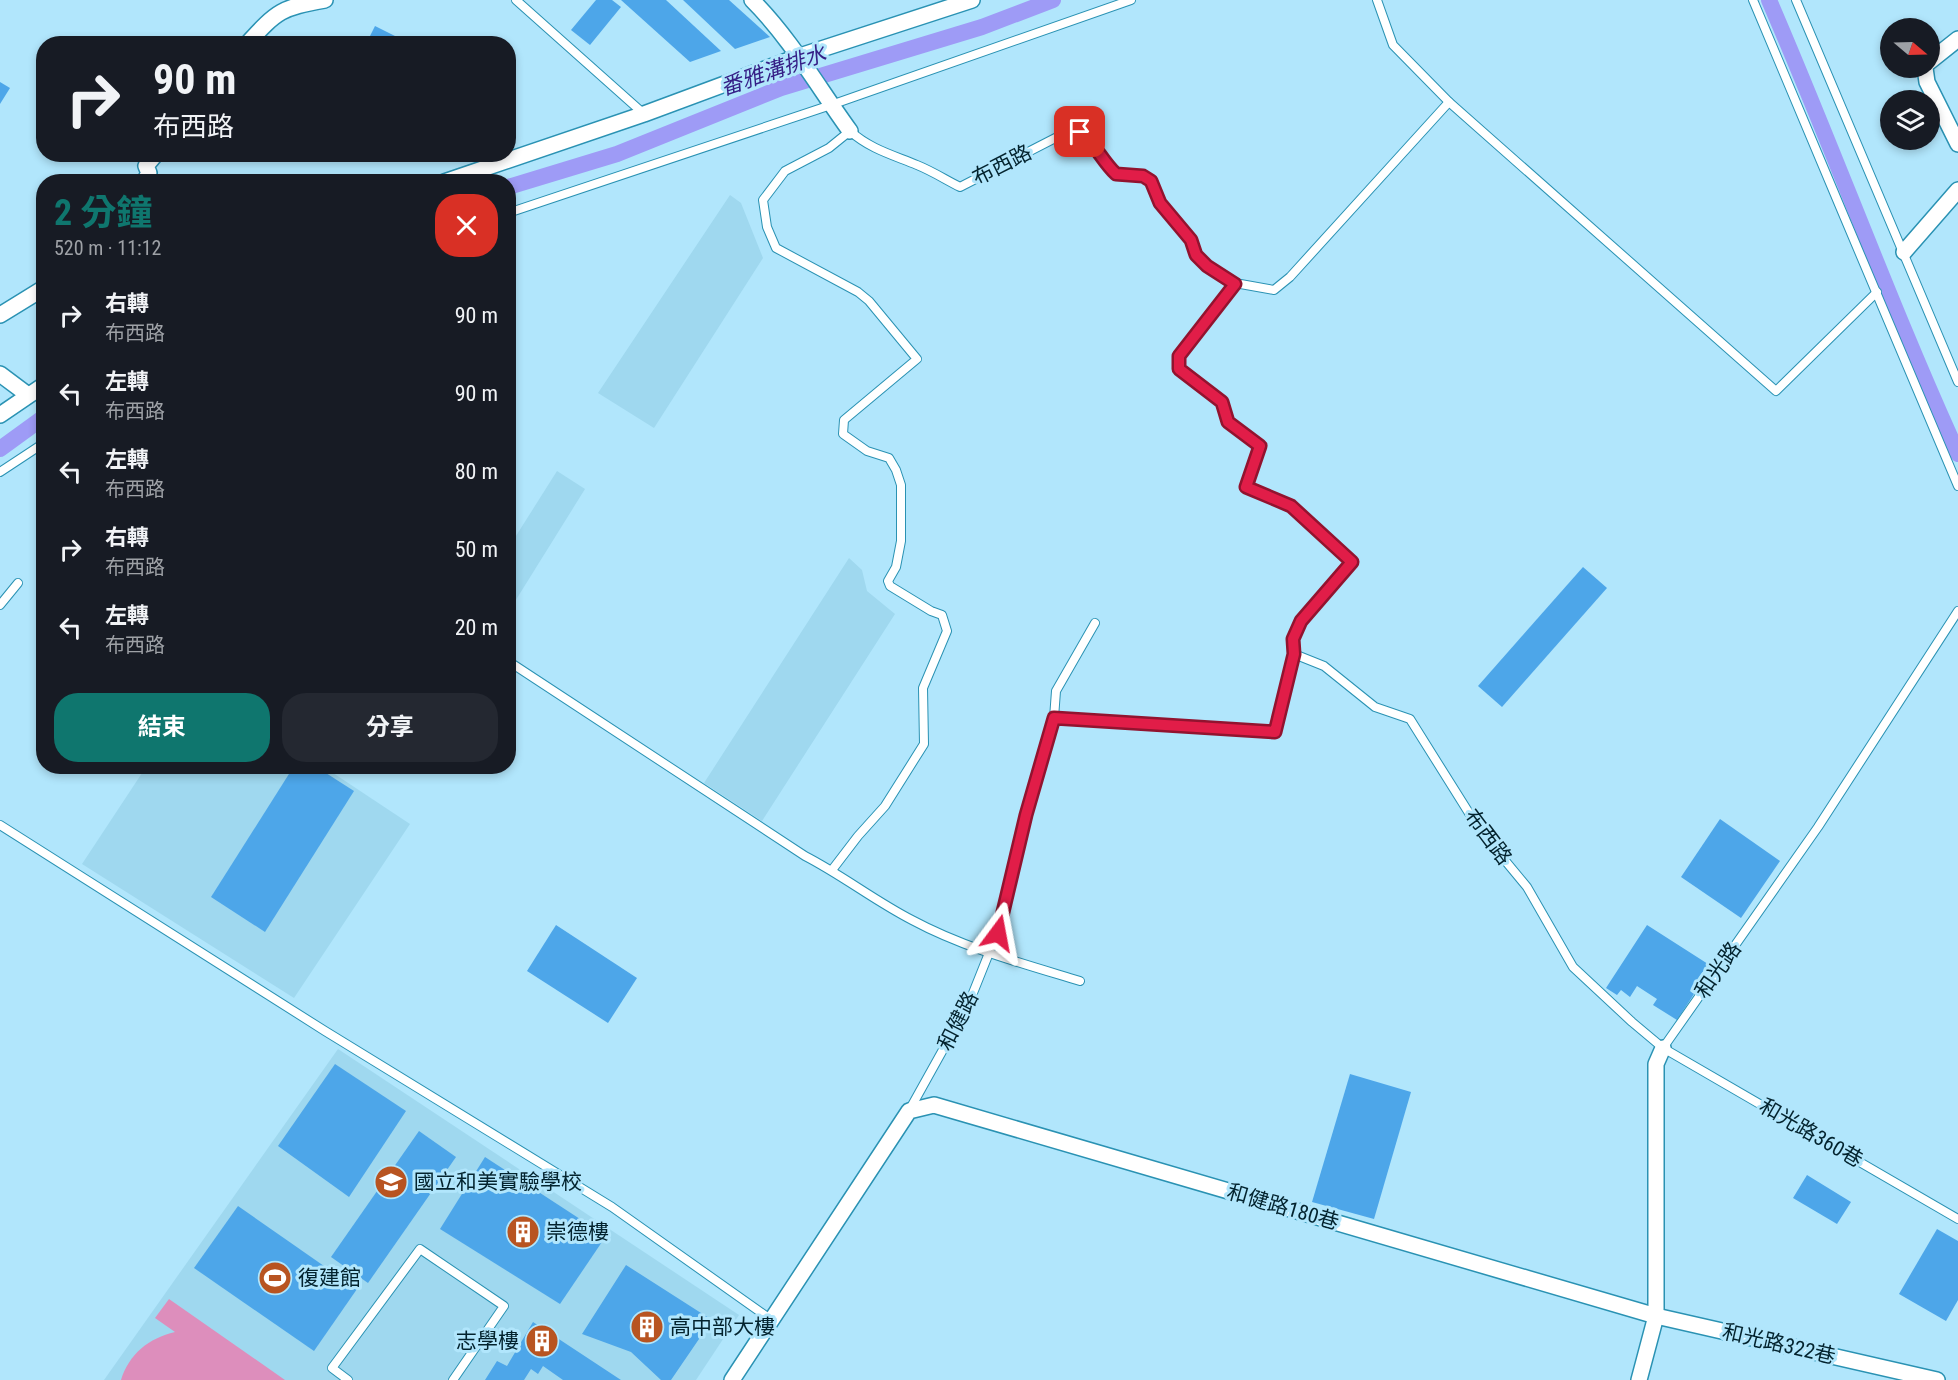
<!DOCTYPE html>
<html lang="zh-TW">
<meta charset="utf-8">
<style>
:root{--surface:#171b24;--page:#242831;--text:#f1f3f6;--muted:#9ea1a6;--accent:#0f766e}
body{margin:0;font-family:"Roboto Condensed","Noto Sans TC",sans-serif;background:var(--page);color:var(--text);height:100vh;display:flex;flex-direction:column;font-size:22px;white-space:nowrap}
*{box-sizing:border-box;margin:0}
p{font-size:20px;color:var(--muted)}
.icon{flex:none;width:33px;height:33px;fill:none;stroke:currentColor;stroke-width:2;stroke-linecap:round;stroke-linejoin:round}
.map{position:relative;flex:1;overflow:hidden}
.drawer{position:absolute;left:36px;top:174px;width:480px;height:600px;display:flex;flex-direction:column;background:var(--surface);border-radius:24px;box-shadow:0 3px 9px #0003}
.drawer>*{flex:none}
.top-card{position:absolute;left:36px;top:36px;width:480px;height:126px;border-radius:24px;box-shadow:0 3px 9px #0003;background:#171b24;color:var(--text);overflow:hidden}
.needle{width:39px;rotate:109deg}
.controls{position:absolute;left:1880px;top:18px;display:grid;gap:12px}
.controls a{display:grid;place-items:center;width:60px;height:60px;border-radius:50%;background:var(--surface);box-shadow:0 3px 9px #0003;font-size:30px}
.pin{position:absolute;display:grid;place-items:center;width:51px;height:51px;color:#fff;margin:-26px;border-radius:12px;box-shadow:0 3px 9px #0006}
.me{position:absolute;width:66px;margin:-33px;rotate:13deg;stroke-linejoin:round;filter:drop-shadow(0 0 4px #0008)}
.turn{display:flex;align-items:center;gap:21px;height:126px;padding:0 18px;font-size:27px}
.turn .icon{width:78px;height:78px;stroke-width:2.5}
.turn b{display:block;font-size:42px;line-height:51px}
.round{display:grid;place-items:center;flex:none;width:63px;height:63px;border-radius:24px;background:var(--page)}
.head{display:flex;align-items:center;justify-content:space-between;height:102px;padding:0 18px}
h1{font-size:36px;font-weight:700;line-height:45px;color:var(--accent)}
.cta{display:flex;gap:12px;margin-top:auto;padding:12px 18px}
.cta a{flex:1;height:69px;border-radius:24px;background:var(--accent);color:#fff;font-size:24px;font-weight:700;line-height:69px;text-align:center}
.cta a+a{background:var(--page);color:var(--text)}
ul{padding:0;list-style:none}
li{display:flex;align-items:center;gap:18px;height:78px;padding:0 18px}
li div{flex:1}
li b{display:block;font-size:22px}
li em{font-style:normal}
.map>svg:first-child{display:block}
.built{fill:#9fd8ef}
.green{fill:#dd8ebc}
.lines{fill:none;stroke-linecap:round;stroke-linejoin:round}
.canal{stroke:#9e9bf6;stroke-width:16}
.building{fill:#4da6e9}
.lane-casing{stroke:#2a92b3;stroke-width:10}
.street-casing{stroke:#2a92b3;stroke-width:18}
.lane{stroke:#fff;stroke-width:8}
.street{stroke:#fff;stroke-width:15}
.route-casing{stroke:#92132f;stroke-width:15}
.route{stroke:#e11d48;stroke-width:10}
.labels{text-anchor:middle;stroke-width:6;stroke-linejoin:round;paint-order:stroke}
.street-label{font-size:21px;fill:#03232e;stroke:#b1e6fc}
.poi-label{font-size:21px;fill:#03232e;stroke:#b1e6fc;text-anchor:start}
.water-label{font-size:22px;font-style:italic;fill:#351f86;stroke:#b1e6fc}
</style>
<div class="map">
<svg width="1958" height="1380" viewBox="0 0 1958 1380">
<rect width="100%" height="100%" fill="#b1e6fc"/>
<g class="built">
<polygon points="730,195 741,203 763,258 654,428 598,393"/>
<polygon points="557,471 585,489 509,611 509,547"/>
<polygon points="849,558 862,570 867,591 895,614 762,821 704,783"/>
<polygon points="146,767 324,767 410,824 294,998 82,864"/>
<polygon points="338,1049 739,1315 696,1380 104,1380"/>
</g>
<path class="green" d="M169,1299L285,1380H121C129,1354 149,1338 175,1332L155,1318Z"/>
<g class="lines">
<g class="canal">
<path d="M1769,0C1834,150 1890,305 1958,454"/>
<polyline points="508,187 617,154 781,88 982,27 1053,0"/>
<polyline points="0,449 44,417"/>
</g>
</g>
<g class="building">
<polygon points="596,0 612,0 621,7 590,45 571,30"/>
<polygon points="621,0 666,0 721,51 690,62"/>
<polygon points="683,0 729,0 770,37 735,49"/>
<polygon points="375,26 397,37 394,44 366,44"/>
<polygon points="0,82 10,88 0,104"/>
<polygon points="1583,567 1607,588 1502,707 1478,686"/>
<polygon points="294,766 315,766 354,791 265,932 211,897"/>
<polygon points="1720,819 1780,861 1741,918 1681,877"/>
<polygon points="556,925 637,978 608,1023 527,971"/>
<polygon points="1647,925 1708,964 1690,991 1694,994 1677,1020 1653,1005 1657,999 1637,986 1630,997 1621,990 1617,995 1606,988"/>
<polygon points="335,1064 406,1111 349,1197 278,1146"/>
<polygon points="1350,1074 1411,1092 1374,1219 1312,1202"/>
<polygon points="419,1131 456,1157 368,1283 331,1257"/>
<polygon points="485,1157 606,1236 560,1304 440,1229"/>
<polygon points="1807,1175 1851,1202 1837,1224 1793,1198"/>
<polygon points="238,1206 357,1289 314,1351 194,1268"/>
<polygon points="1937,1229 1958,1241 1958,1300 1946,1321 1899,1294"/>
<polygon points="626,1265 712,1320 671,1380 661,1380 631,1352 582,1334"/>
<polygon points="533,1322 621,1380 563,1380 543,1366 538,1374 531,1369 524,1380 485,1380 497,1361 507,1366"/>
</g>
<g class="lines">
<defs>
<g id="lane">
<polyline points="516,0 644,114"/>
<polyline points="1377,0 1393,45 1449,102 1776,391 1877,292"/>
<path d="M1753,0C1822,162 1888,324 1958,486"/>
<polyline points="1796,0 1958,382"/>
<polyline points="508,213 831,105 1131,0"/>
<polyline points="1235,283 1179,356 1179,369 1222,402 1228,422 1260,446 1247,487 1291,506 1352,562 1301,621 1293,639 1294,654"/>
<polyline points="0,472 44,443"/>
<polyline points="0,605 18,583"/>
<path d="M508,661L805,856C842,875 875,901 912,920C964,948 1024,964 1080,981"/>
<polyline points="1054,718 1275,732 1294,654 1324,666 1375,707 1410,719 1479,829 1527,887 1573,967 1632,1022 1663,1048 1958,1219"/>
<polyline points="0,825 325,1031 612,1207 773,1321"/>
<path d="M832,870L858,836L885,806L924,744L923,688L947,631L942,615L931,611L890,586L888,581L896,567L901,541V485L896,470L889,458L867,451L843,434L844,420L917,359L869,301L858,292L776,248L767,227L763,200L785,171L829,148L850,131C870,149 893,155 917,165C932,171 946,180 960,187L1067,132H1080L1090,139L1108,166L1116,174L1143,176L1151,181L1160,203L1191,240L1196,255L1203,263L1235,283L1274,290L1290,277L1449,102"/>
<polyline points="1663,1048 1818,827 1958,611"/>
<polyline points="910,1109 969,1003 997,933 1026,815 1054,718 1056,691 1095,623"/>
<polyline points="348,1380 332,1368 420,1249 504,1306 453,1380"/>
</g>
<g id="street">
<path d="M752,0C791,39 818,87 850,131"/>
<path d="M247,44C278,10 281,8 325,0"/>
<polyline points="1929,62 1958,39"/>
<polyline points="1925,68 1927,82 1958,144"/>
<polyline points="144,182 149,173 146,166 156,154"/>
<polyline points="444,182 644,114 800,56 972,0"/>
<polyline points="1904,252 1958,190"/>
<polyline points="0,315 44,288"/>
<polyline points="0,374 28,395"/>
<polyline points="0,415 44,385"/>
<polyline points="732,1380 909,1111 934,1105 1656,1316 1937,1380"/>
<polyline points="1639,1380 1656,1316 1656,1064 1663,1048"/>
</g>
</defs>
<use href="#lane" class="lane-casing"/>
<use href="#street" class="street-casing"/>
<use href="#lane" class="lane"/>
<use href="#street" class="street"/>
</g>
<g class="lines">
<defs>
<path id="route" d="M998,933L1026,815L1054,718L1275,732L1294,654L1293,639L1301,621L1352,562L1291,506L1246,487L1260,446L1228,422L1222,402L1179,369V356L1235,284L1207,266L1196,255L1191,240L1160,203L1151,181L1143,176L1116,174C1102,161 1095,143 1080,132"/>
</defs>
<use href="#route" class="route-casing"/>
<use href="#route" class="route"/>
</g>
<defs>
<symbol id="school-disc" viewBox="-11 -11 22 22"><circle r="9.5" fill="#b85421" stroke="#b1e6fc"/><path d="M0-5L7-2L0 1L-7-2ZM-4 1L0 2.5L4 1V4Q0 6-4 4Z" fill="#fff"/></symbol>
<symbol id="building-disc" viewBox="-11 -11 22 22"><circle r="9.5" fill="#b85421" stroke="#b1e6fc"/><path d="M-4-6H4V6H1V3H-1V6H-4ZM-2.5-4.3h1.7v1.8h-1.7ZM.8-4.3h1.7v1.8H.8ZM-2.5-1h1.7V.8h-1.7ZM.8-1h1.7V.8H.8Z" fill="#fff"/></symbol>
<symbol id="stadium-disc" viewBox="-11 -11 22 22"><circle r="9.5" fill="#b85421" stroke="#b1e6fc"/><path d="M0-5a6.5 5 0 1 0 0 10a6.5 5 0 1 0 0-10ZM-3.5-1.8h7v3.6h-7Z" fill="#fff"/></symbol>
</defs>
<g fill-rule="evenodd">
<use href="#school-disc" x="372" y="1163" width="38" height="38"/>
<use href="#building-disc" x="504" y="1213" width="38" height="38"/>
<use href="#stadium-disc" x="256" y="1259" width="38" height="38"/>
<use href="#building-disc" x="628" y="1308" width="38" height="38"/>
<use href="#building-disc" x="523" y="1322" width="38" height="38"/>
</g>
<g class="labels">
<g class="street-label">
<text transform="translate(1002 165) rotate(-27)" y="7">布西路</text>
<text transform="translate(1488 837) rotate(53)" y="7">布西路</text>
<text transform="translate(1718 970) rotate(-55)" y="7">和光路</text>
<text transform="translate(958 1021) rotate(-63)" y="7">和健路</text>
<text transform="translate(1811 1133) rotate(30)" y="7">和光路360巷</text>
<text transform="translate(1283 1207) rotate(16)" y="7">和健路180巷</text>
<text transform="translate(1779 1344) rotate(13)" y="7">和光路322巷</text>
</g>
<g class="poi-label">
<text x="414" y="1189">國立和美實驗學校</text>
<text x="546" y="1239">崇德樓</text>
<text x="298" y="1285">復建館</text>
<text x="670" y="1334">高中部大樓</text>
<text x="519" y="1348" text-anchor="end">志學樓</text>
</g>
<g class="water-label">
<text transform="translate(773 70) rotate(-19)" y="8">番雅溝排水</text>
</g>
</g>
</svg>
<div class="controls">
<a><svg class="needle" viewBox="-14 -14 28 28"><path d="M0-13l5 13h-10z" fill="#e53935"/><path d="M0 13l5-13h-10z" fill="#9ea1a6"/></svg></a>
<a><svg class="icon" aria-label="layers" viewBox="0 0 24 24"><path d="M12 4l9 5-9 5-9-5zM3 14l9 5 9-5"/></svg></a>
</div>
<div class="pin" style="left:1080px;top:132px;background:#d93025"><svg class="icon" aria-label="arrive" viewBox="0 0 24 24"><path d="M6 21V4h12l-3 4 3 4H6"/></svg></div>
<svg class="me" style="left:998px;top:933px" viewBox="-20 -20 40 40"><path d="M0-17L14 15 0 8-14 15z" fill="#e11d48" stroke="#fff" stroke-width="4"/></svg>
<div class="top-card">
<div class="turn"><svg class="icon" aria-label="right" viewBox="0 0 24 24"><path d="M7 20v-9h11M14 6l5 5-5 5"/></svg><div><b>90 m</b>布西路</div></div>
</div>
<section class="drawer">
<div class="head"><div><h1>2 分鐘</h1><p>520 m · 11:12</p></div><a class="round" style="background:#d93025;color:#fff"><svg class="icon" aria-label="close" viewBox="0 0 24 24"><path d="M6 6l12 12M18 6L6 18"/></svg></a></div>
<ul>
<li><svg class="icon" aria-label="right" viewBox="0 0 24 24"><path d="M7 20v-9h11M14 6l5 5-5 5"/></svg><div><b>右轉</b><p>布西路</p></div><em>90 m</em></li>
<li><svg class="icon" aria-label="left" viewBox="0 0 24 24"><path d="M17 20v-9H6M10 6l-5 5 5 5"/></svg><div><b>左轉</b><p>布西路</p></div><em>90 m</em></li>
<li><svg class="icon" aria-label="left" viewBox="0 0 24 24"><path d="M17 20v-9H6M10 6l-5 5 5 5"/></svg><div><b>左轉</b><p>布西路</p></div><em>80 m</em></li>
<li><svg class="icon" aria-label="right" viewBox="0 0 24 24"><path d="M7 20v-9h11M14 6l5 5-5 5"/></svg><div><b>右轉</b><p>布西路</p></div><em>50 m</em></li>
<li><svg class="icon" aria-label="left" viewBox="0 0 24 24"><path d="M17 20v-9H6M10 6l-5 5 5 5"/></svg><div><b>左轉</b><p>布西路</p></div><em>20 m</em></li>
</ul>
<div class="cta"><a>結束</a><a>分享</a></div>
</section>
</div>
